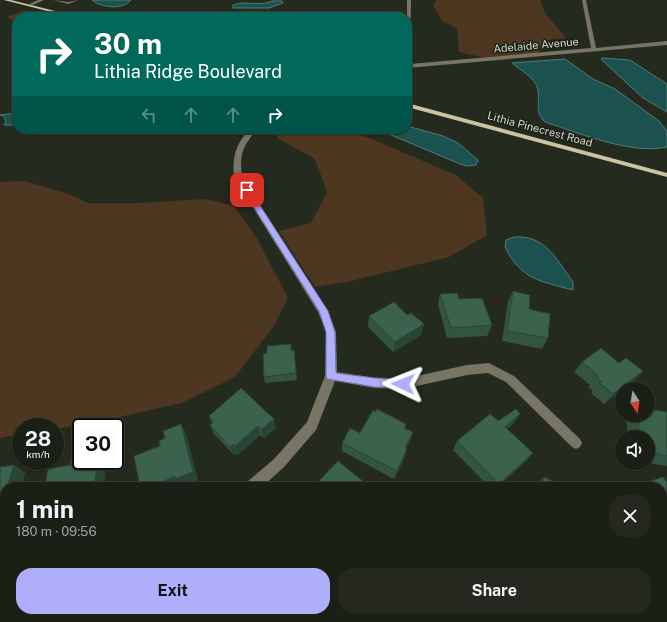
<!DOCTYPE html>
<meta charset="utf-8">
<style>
:root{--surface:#1b2016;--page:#24281f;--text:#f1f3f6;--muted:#a0a3a1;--line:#393e35;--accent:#afaefa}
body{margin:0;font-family:"Public Sans",sans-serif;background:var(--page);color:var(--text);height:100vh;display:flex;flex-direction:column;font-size:15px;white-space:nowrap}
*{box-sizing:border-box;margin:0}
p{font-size:13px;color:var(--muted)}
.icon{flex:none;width:22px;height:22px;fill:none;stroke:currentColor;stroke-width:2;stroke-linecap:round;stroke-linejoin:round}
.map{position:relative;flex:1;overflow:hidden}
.details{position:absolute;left:0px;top:482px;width:667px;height:140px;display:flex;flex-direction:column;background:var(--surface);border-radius:16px 16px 0 0;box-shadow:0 1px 3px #0004,0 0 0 1px var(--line)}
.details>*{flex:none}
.top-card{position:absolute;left:12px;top:12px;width:400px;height:122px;border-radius:16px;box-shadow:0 1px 3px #0004,0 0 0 1px var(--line);background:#00695c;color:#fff;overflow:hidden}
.needle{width:26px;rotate:168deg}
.controls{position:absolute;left:615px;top:382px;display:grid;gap:8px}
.controls a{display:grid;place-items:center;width:40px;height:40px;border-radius:50%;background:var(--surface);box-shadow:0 1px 3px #0004,0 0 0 1px var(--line);font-size:20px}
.speed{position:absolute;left:12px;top:418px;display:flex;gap:8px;font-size:20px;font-weight:700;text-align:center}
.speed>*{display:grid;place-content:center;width:52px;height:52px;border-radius:50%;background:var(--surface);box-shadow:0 1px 3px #0004,0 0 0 1px var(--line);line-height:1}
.speed small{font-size:10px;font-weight:400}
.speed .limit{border:2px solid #111;border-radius:6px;background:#fff;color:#111}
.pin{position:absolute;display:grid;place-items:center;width:34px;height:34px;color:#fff;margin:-17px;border-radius:8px;box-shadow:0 2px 6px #0006}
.me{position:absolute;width:44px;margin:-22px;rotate:272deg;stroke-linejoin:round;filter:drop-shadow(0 0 3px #0008)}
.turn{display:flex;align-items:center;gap:14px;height:84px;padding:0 16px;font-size:18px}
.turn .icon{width:52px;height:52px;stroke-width:2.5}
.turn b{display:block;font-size:28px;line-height:34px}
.lanes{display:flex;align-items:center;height:38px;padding:0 16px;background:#0003;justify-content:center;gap:20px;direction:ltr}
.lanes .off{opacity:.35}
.round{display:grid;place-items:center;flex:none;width:42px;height:42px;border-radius:16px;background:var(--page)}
.headline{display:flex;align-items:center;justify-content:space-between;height:68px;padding:0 16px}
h1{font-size:24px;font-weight:700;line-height:30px}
.action{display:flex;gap:8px;margin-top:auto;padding:8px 16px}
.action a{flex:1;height:46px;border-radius:16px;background:var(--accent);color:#111;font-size:16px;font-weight:700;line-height:46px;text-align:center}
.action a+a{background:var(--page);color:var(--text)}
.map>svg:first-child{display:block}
.green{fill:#4d3721}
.water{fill:#1b524f;stroke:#537a76}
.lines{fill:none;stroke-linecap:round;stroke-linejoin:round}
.minor{fill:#797564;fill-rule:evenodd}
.major{fill:#ccc4a1;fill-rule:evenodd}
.wall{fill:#325441}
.shaded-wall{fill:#294535}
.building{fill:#3a624c;stroke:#294535}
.route{fill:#afaefa;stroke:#7271a2}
.labels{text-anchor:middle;stroke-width:3;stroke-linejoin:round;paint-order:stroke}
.far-street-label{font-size:11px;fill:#d5d9d1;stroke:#1b2014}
</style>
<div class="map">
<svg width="667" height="622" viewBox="0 0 667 622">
<rect width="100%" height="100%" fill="#242a1d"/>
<g class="green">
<polygon points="437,0 540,0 545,13 566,38 549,40 539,48 539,53 486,58 459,52 457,28 442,21 433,5"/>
<polygon points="24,10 44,17 17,17 17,24 7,17"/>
<polygon points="281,129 343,129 374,140 456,175 483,198 487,235 449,257 347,282 315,287 279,231 311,223 327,192 315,159 277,138"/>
<polygon points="25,181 68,194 88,203 138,203 205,199 234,206 257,238 288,298 274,326 235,377 182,403 106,420 55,429 55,427 21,427 21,434 0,438 0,182"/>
</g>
<g class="water">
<path d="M92,0H131C123,10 101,8 92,0Z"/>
<path d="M272,1H282L283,3L269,8H233V5C247,0 259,7 272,1Z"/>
<polygon points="603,58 630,60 667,84 667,112 643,98 603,61 601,59"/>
<path d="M565,59L593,79L615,89L659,121L667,131V147C632,155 579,133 545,122C534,112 540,102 538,90C536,78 520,70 512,63Z"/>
<polygon points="17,113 17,125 4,125 6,122 4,116 0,115"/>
<polygon points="407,126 443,136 458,143 478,160 476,165 467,166 460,164 377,129 407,129"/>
<path d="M514,237C546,235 556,259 573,282V290C542,282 520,279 505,247L506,240Z"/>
</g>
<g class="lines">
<g class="minor">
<polygon points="38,0 44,0 33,5 29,4"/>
<polygon points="53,0 68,2 79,0 68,4"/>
<polygon points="407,0 411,0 410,64 591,48 582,0 586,0 596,48 667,41 667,45 407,68"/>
<path d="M250,129H257C243,147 239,153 242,177L328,311L336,332L337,372L375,378L403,379L467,365L489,363L514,376L580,439L582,443L580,447L576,449L572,447L506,382L488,373L467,375L403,389L375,388L335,381L316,430L284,467L262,487H245L247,482L274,459L307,422L325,376L326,332L318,312L234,177C232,157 236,143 250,129Z"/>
<rect x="0" y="574" width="5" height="14"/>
<polygon points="14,617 30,617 29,622 13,622"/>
</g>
<g class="major">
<polygon points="4,0 11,0 79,17 71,17"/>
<polygon points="407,103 667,173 667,177 407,107"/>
</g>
</g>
<g class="wall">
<polygon points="513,291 529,309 548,338 542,349 502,341 508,301"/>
<polygon points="440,294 459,299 492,325 487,336 447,338 438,304"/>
<polygon points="407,315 424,324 421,335 393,352 368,327 369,316"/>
<polygon points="294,350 297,380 265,383 264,377 291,351"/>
<polygon points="582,362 619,363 643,371 634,381 623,389 622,389 604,404 591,393 593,391 588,387 590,385 574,372"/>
<polygon points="667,412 667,466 648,463 648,437 629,437 625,416 626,415 648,415"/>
<polygon points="520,414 514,423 507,429 533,453 526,461 498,487 489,487 453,450 457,441"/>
<polygon points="209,416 276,428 264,438 260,435 238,455 236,453 234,455 214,434 210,425 212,423"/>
<polygon points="406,424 405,428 413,432 410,441 406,448 405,457 394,479 342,451 342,443 360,433"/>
<polygon points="14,465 25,473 21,487 5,487 5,531 0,532 0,467"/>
<polygon points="544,477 564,487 535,487 536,485"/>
<polygon points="662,487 667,548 662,550"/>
</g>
<g class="shaded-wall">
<polygon points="424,324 421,335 393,352 395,342"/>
<polygon points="643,371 634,381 623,389 622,389 622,390 604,404 613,394"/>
<polygon points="520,414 514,423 499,436 505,427"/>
<polygon points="274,419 276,428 264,438 261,430"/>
<polygon points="181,424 186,433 198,480 181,487 179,485 174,487 151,487"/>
<polygon points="258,426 260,435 238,455 235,446"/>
<polygon points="413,432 410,441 403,456 405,448"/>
<polygon points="233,444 236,453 234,455 230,447"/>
<polygon points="407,449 405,457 394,479 397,471"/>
<polygon points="533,453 526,461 498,487 497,487 499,484"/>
<polygon points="98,461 106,461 107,462 104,487 94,487"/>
<polygon points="14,465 25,473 21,487 7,487"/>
<polygon points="5,494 5,529 0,527 0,510"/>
<rect x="131" y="617" width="9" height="5"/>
<polygon points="236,617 245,617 238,622 229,622"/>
</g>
<g class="building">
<polygon points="513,291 530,295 529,309 550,314 548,338 507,331"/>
<polygon points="457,293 459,299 482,298 492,325 451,328 440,294"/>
<polygon points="394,302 407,315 411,313 424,324 395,342 369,316"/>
<polygon points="291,344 291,351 294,350 296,373 264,377 263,354 267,353 267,346"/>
<polygon points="601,348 619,363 626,358 643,371 613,394 599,383 602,382 596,377 598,376 582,362"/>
<polygon points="241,388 274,419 261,430 258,426 235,446 233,444 230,447 210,425 214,422 209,416"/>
<polygon points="377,409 406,424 404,428 413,432 405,448 407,449 397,471 342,443 350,428 360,433 373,410 375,412"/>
<polygon points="516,409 520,414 505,427 533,453 499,484 457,441 490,414 498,421"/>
<polygon points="648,409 667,412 667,456 648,452 648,437 641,437 636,415 648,415"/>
<polygon points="181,424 193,472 175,479 175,476 151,487 140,487 134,456 160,446 159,441 165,438 163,431"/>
<polygon points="81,457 81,461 98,461 94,487 45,487 48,469 70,465 71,459"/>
<polygon points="338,461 369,486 368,487 313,487"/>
<polygon points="14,465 7,487 5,487 5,494 0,510 0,467"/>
<polygon points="544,477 564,487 541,487"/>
<polygon points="663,477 667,482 667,548 666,548 662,543 662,487 632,487"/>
<polygon points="67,617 89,617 89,618 93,617 131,617 131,622 66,622"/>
<polygon points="168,617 236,617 229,622 170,622"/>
</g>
<polygon class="route" points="247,188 250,190 328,311 335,332 336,373 375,378 403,379 407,381 408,384 407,387 403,388 375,387 327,379 326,376 326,332 319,311 243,190"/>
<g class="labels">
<g class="far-street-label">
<text transform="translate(536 45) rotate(-5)" y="4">Adelaide Avenue</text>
<text transform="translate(540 129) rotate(15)" y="4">Lithia Pinecrest Road</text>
</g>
</g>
</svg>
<div class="controls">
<a><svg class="needle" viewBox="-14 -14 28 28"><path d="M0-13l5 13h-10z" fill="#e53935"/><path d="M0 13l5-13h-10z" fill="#a0a3a1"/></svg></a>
<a><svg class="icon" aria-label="sound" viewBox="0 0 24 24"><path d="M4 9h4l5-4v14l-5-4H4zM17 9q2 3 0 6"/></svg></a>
</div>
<div class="speed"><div>28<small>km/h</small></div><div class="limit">30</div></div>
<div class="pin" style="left:247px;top:190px;background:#d93025"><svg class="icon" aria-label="arrive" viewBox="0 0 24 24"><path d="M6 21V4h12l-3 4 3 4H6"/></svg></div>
<svg class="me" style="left:403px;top:384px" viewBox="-20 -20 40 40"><path d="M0-17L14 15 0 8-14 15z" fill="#afaefa" stroke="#fff" stroke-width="4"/></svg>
<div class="top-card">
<div class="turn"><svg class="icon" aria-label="right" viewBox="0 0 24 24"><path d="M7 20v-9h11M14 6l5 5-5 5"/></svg><div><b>30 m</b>Lithia Ridge Boulevard</div></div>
<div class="lanes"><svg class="icon off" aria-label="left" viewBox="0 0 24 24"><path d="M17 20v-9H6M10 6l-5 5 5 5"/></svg><svg class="icon off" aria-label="ahead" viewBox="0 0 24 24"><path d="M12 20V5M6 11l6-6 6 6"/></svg><svg class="icon off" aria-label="ahead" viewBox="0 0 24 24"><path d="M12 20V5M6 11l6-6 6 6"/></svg><svg class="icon" aria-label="right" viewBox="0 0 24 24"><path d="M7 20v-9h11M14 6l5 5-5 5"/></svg></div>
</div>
<section class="details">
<div class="headline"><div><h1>1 min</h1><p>180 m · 09:56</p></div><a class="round"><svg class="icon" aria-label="close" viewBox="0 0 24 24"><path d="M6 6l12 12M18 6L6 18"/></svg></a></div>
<div class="action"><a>Exit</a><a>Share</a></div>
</section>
</div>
